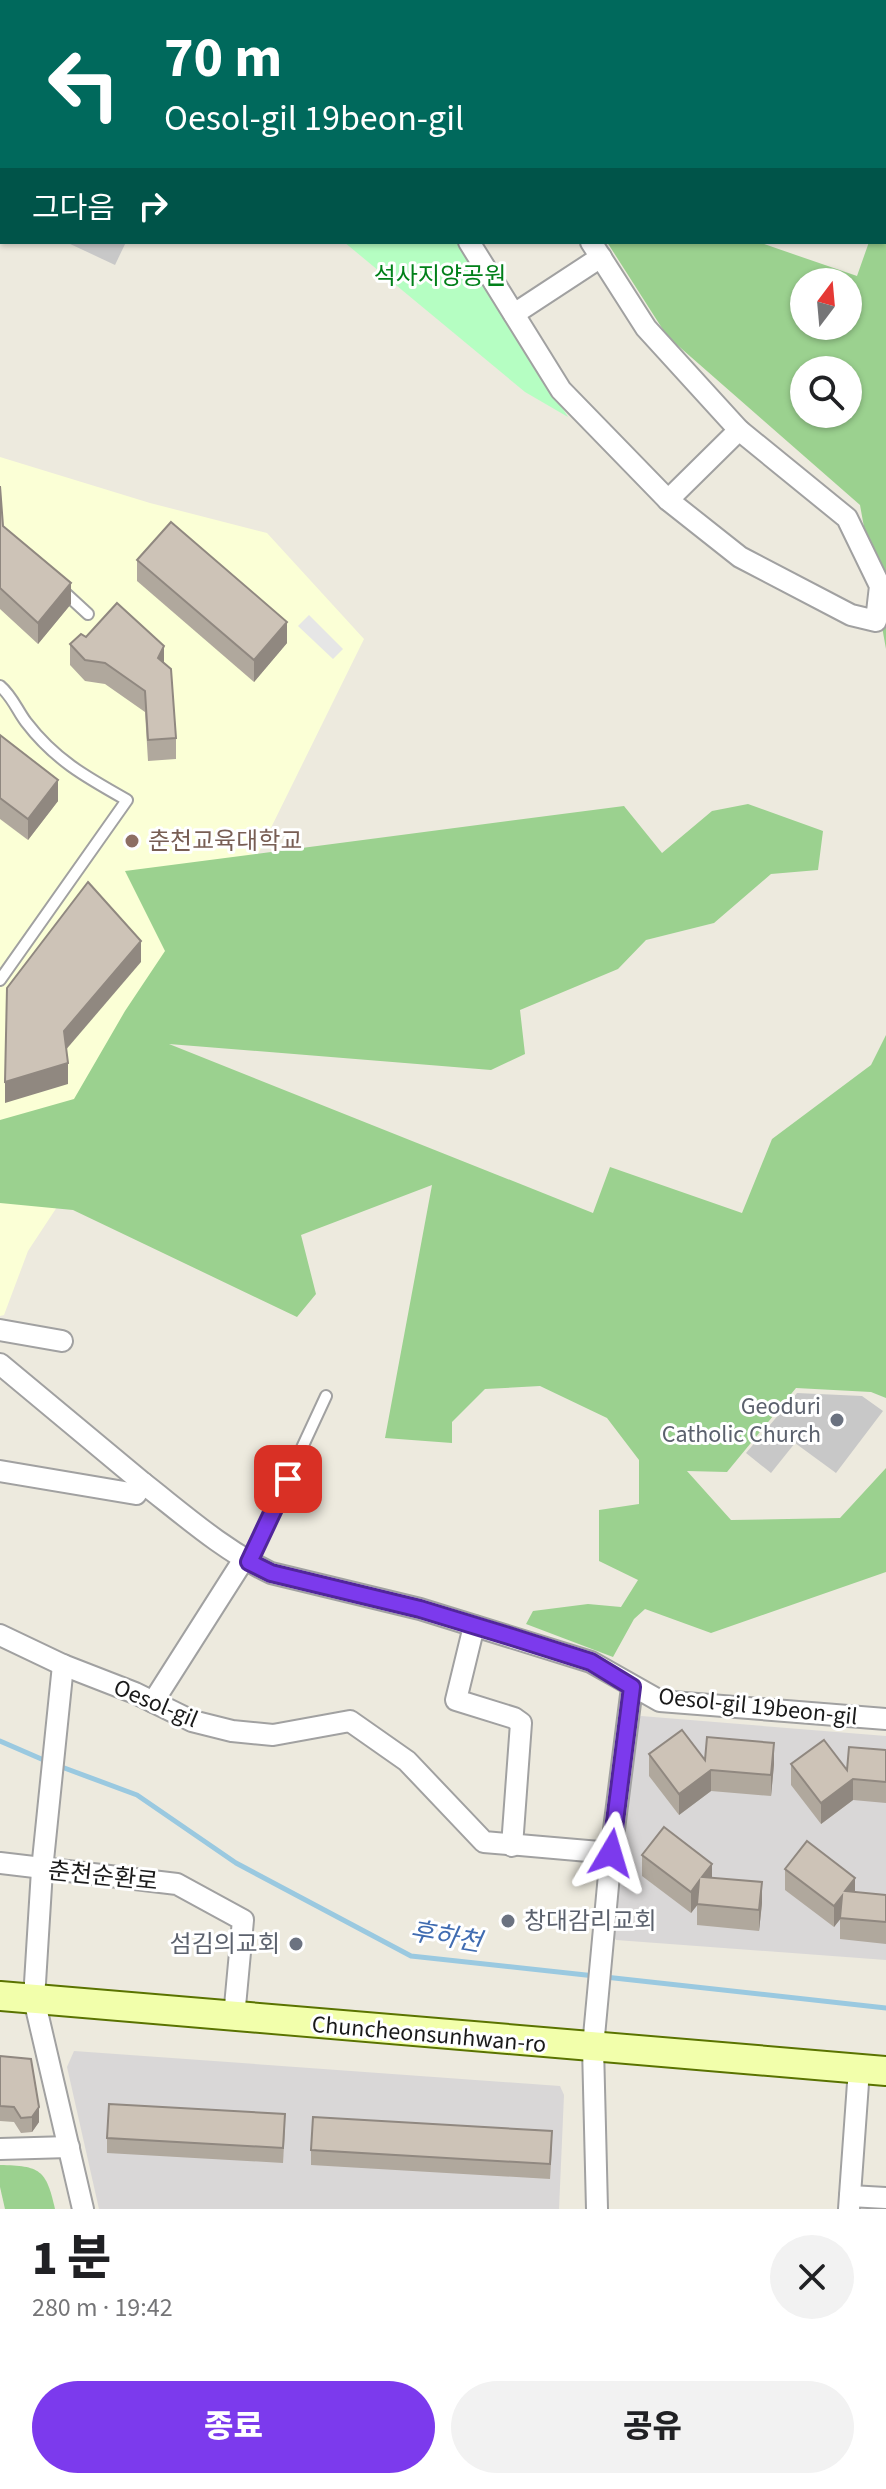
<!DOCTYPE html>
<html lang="ko">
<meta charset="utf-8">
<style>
:root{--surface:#fff;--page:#f2f2f2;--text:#202124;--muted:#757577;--accent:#7c3aed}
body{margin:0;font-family:"Source Sans 3","Noto Sans KR",sans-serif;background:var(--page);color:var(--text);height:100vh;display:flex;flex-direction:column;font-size:30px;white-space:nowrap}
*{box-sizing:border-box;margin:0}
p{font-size:26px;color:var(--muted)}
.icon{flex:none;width:44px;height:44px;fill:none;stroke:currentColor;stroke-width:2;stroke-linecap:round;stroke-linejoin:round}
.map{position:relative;height:2209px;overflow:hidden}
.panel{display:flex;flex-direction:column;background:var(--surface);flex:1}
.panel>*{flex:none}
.guide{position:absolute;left:0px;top:0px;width:886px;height:244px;box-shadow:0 2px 6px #0004;background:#00695c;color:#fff;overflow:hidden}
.needle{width:52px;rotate:16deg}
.controls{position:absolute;left:790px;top:268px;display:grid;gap:16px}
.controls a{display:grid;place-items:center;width:72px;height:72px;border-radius:50%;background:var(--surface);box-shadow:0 2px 6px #0004;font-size:40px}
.pin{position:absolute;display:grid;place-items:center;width:68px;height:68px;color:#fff;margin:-34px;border-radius:16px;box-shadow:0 4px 12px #0006}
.me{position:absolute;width:88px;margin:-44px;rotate:7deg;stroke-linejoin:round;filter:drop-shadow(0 0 6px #0008)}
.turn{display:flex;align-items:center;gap:28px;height:168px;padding:0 32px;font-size:36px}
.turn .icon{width:104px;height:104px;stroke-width:2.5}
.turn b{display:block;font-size:56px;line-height:68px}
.then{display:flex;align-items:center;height:76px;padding:0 32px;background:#0003;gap:16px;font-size:30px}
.round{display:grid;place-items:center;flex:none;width:84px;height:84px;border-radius:42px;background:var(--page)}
.summary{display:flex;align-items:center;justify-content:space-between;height:136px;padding:0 32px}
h1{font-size:48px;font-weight:800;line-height:60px}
.cta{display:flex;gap:16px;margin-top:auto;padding:16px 32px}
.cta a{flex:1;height:92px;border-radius:48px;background:var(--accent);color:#fff;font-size:32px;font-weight:800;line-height:92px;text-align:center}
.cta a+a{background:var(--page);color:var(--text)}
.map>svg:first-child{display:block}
.residential{fill:#d9d7d7}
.education{fill:#fbffd6}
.religious{fill:#c8c8c8}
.forest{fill:#9bd18f;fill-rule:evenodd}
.park{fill:#b5fec2}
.parking{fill:#e6e6e6}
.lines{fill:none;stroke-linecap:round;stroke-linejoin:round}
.stream{stroke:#9ac9e0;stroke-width:5}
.lane-casing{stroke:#a1a1a1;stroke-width:14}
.street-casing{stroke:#a1a1a1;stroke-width:24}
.secondary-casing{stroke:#5a7300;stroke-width:32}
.lane{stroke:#fff;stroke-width:10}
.street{stroke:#fff;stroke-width:20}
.secondary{stroke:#f2ffab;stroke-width:28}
.wall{fill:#b0a89d}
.shaded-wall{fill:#908880}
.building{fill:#cdc3b7;stroke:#908880;stroke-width:2}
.route-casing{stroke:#51269a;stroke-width:20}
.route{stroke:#7c3aed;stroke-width:14}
.education-dot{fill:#8d6e63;stroke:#fff;stroke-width:3}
.worship-dot{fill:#6b7280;stroke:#fff;stroke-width:3}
.labels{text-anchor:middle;stroke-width:6;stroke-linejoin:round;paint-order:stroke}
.park-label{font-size:24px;fill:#018019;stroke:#fff}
.education-label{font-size:24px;fill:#785e54;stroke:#fff;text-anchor:start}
.worship-label{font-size:24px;fill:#5b616d;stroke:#fff;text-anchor:end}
.street-label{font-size:24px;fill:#1a1a1a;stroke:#fff}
.water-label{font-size:26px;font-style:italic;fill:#406cb1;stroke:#fff}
</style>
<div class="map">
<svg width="886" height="2209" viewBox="0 0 886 2209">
<rect width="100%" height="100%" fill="#edeade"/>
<g class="residential">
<polygon points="641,1716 886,1736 886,1960 616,1940 612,1934 636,1720"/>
<polygon points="74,2051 560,2086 564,2095 559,2209 99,2209 67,2067"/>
</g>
<polygon class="education" points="0,457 150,503 267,533 364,639 165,1043 28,1251 4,1315 0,1316"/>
<g class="religious">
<polygon points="66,242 126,242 115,265"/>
<polygon points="797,1393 862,1396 883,1411 836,1473 795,1443 771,1473 746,1453"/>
</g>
<g class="forest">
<polygon points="534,0 771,0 773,2 533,2"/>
<path d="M859,0H886V649L860,505L667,336L607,242H758L857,276L869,242H884V2H853ZM804,282H848V326H804ZM804,370H848V414H804Z"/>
<polygon points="748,804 823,831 818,870 771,874 714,923 646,940 618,969 520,1010 525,1054 491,1070 169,1044 593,1213 610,1167 742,1213 772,1139 871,1065 886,1035 886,1398 871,1392 796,1388 727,1472 687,1471 731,1520 840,1518 886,1468 886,1572 711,1633 645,1609 634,1619 613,1657 526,1624 533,1611 588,1604 621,1607 638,1580 599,1561 599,1510 639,1504 639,1460 607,1418 540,1386 485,1389 452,1422 452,1443 385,1438 432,1185 301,1235 316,1294 297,1317 73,1210 0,1203 0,1120 74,1099 125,1011 165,951 125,871 624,806 662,853 712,811"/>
<path d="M0,2165C40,2166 46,2169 55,2209H5L0,2187Z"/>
</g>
<polygon class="park" points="344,242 459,242 568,417 525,392"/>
<polygon class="parking" points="309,615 343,649 333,659 298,626"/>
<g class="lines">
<g class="stream">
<polyline points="0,1741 46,1761"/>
<polyline points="59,1766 137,1795 236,1863 411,1956 595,1976"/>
<polyline points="605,1977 886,2008"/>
</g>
<defs>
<g id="lane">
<polyline points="63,591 88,614"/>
<path d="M0,686C12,696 17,710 26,722C55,760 86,777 127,800L0,980"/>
<polyline points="249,1562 326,1396"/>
</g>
<g id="street">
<polyline points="8,0 8,2"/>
<polyline points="435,0 436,2"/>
<polyline points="342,2 345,0"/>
<polyline points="0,68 2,68"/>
<polyline points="469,242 561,390 668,500 740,557 851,615 876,621 880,586 847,518 739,430 646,328 591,242"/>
<polyline points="514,314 601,257"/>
<polyline points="668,500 739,430"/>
<polyline points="0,1330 62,1341"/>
<polyline points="0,1364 143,1483"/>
<path d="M0,1471L136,1494L143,1483C184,1515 223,1550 271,1573L420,1609L591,1662L660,1701L886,1719"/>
<polyline points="474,1626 456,1700 514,1718 521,1723 512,1846"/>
<polyline points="0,1635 63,1665 135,1693 192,1721 232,1731 273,1735 350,1721 407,1761 484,1842 611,1853"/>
<polyline points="63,1665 42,1870 34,1999 83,2209"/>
<polyline points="153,1702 244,1559"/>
<polyline points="0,1863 177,1884 243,1920 234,2017"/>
<polyline points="0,2149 69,2147"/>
<polyline points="850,2196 886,2198"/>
<polyline points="597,2209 593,2047 611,1853 632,1687"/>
<polyline points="849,2209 859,2069"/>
</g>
<polyline id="secondary" points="0,1996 886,2071"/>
</defs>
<use href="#lane" class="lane-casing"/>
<use href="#street" class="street-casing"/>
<use href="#secondary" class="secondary-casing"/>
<use href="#lane" class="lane"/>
<use href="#street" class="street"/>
<use href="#secondary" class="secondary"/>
</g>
<g class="wall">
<polygon points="0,486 3,526 71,604 38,644 0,609"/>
<polygon points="137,560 287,643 254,682 137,581"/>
<polygon points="86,637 164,664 176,738 176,759 148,761 145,712 105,684 85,681 70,665 70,644"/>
<polygon points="0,735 58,801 28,840 0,819"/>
<polygon points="886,1750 886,1803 853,1800 821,1824 791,1785 791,1764 847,1770"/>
<polygon points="649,1754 705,1760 774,1764 771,1796 711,1791 679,1815 649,1776"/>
<polygon points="642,1855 712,1878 762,1903 759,1931 697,1925 697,1905 691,1913 642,1876"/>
<polygon points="785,1869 855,1892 886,1895 886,1944 840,1939 840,1919 834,1927 785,1890"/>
<polygon points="0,2056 39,2122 32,2132 21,2133 14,2122 0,2121"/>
<polygon points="285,2129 283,2163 107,2153 107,2138"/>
<polygon points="552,2146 550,2179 311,2165 311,2150"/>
</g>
<g class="shaded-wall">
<polygon points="71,583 71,604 38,644 38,623"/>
<polygon points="287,622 287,643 254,682 254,660"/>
<polygon points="164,646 164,667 158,658"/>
<polygon points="58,780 58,801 28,840 28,819"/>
<polygon points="141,941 141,962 64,1052 64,1031"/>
<polygon points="68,1063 68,1084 5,1103 5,1082"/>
<polygon points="774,1743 774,1764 771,1796 771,1775"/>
<polygon points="711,1770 711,1791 679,1815 679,1794"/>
<polygon points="853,1779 853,1800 821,1824 821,1803"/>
<polygon points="712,1864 712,1885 702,1877"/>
<polygon points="855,1878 855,1899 845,1891"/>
<polygon points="699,1881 699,1903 691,1913 691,1892"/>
<polygon points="762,1882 762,1903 759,1931 759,1910"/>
<polygon points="842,1896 842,1917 834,1927 834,1906"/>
<polygon points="39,2107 39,2122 32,2132 32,2117"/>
</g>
<g class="building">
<polygon points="0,486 3,526 71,583 38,623 0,588"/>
<polygon points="171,522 287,622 254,660 137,560"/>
<polygon points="117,603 164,646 158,658 171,669 176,738 148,740 145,691 105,663 85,660 70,644 81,634 86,637"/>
<polygon points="0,735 58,780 28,819 0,798"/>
<polygon points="88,882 141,941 64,1031 68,1063 5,1082 7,988"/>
<polygon points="682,1730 705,1760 707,1737 774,1743 771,1775 711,1770 679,1794 649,1754"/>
<polygon points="824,1740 847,1770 849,1747 886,1750 886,1782 853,1779 821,1803 791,1764"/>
<polygon points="664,1827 712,1864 702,1877 762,1882 759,1910 697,1904 699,1881 691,1892 642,1855"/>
<polygon points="807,1841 855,1878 845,1891 886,1895 886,1922 840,1918 842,1896 834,1906 785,1869"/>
<polygon points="0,2056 31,2059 39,2107 32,2117 21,2118 14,2107 0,2106"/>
<polygon points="109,2104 285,2114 283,2148 107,2138"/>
<polygon points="313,2117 552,2131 550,2164 311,2150"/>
</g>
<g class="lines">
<defs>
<polyline id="route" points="288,1479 249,1562 271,1573 420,1609 512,1637 591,1662 632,1687 611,1853"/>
</defs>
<use href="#route" class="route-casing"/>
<use href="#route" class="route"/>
</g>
<circle class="education-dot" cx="132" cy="841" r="8"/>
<g class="worship-dot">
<circle cx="837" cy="1420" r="8"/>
<circle cx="508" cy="1921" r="8"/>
<circle cx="296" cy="1944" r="8"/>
</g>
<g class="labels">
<g class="park-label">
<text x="440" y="284">석사지양공원</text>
</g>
<g class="education-label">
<text x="148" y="849">춘천교육대학교</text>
</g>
<g class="worship-label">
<text x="821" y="1414">Geoduri<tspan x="821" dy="28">Catholic Church</tspan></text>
<text x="524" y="1929" text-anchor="start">창대감리교회</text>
<text x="280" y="1952">섬김의교회</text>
</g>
<g class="street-label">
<text transform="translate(156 1703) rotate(23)" y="8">Oesol-gil</text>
<text transform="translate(758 1706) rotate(6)" y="8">Oesol-gil 19beon-gil</text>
<text transform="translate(103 1876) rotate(6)" y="8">춘천순환로</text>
<text transform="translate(429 2034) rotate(5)" y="8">Chuncheonsunhwan-ro</text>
</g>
<g class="water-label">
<text transform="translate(446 1936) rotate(10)" y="9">후하천</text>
</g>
</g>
</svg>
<div class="controls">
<a><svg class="needle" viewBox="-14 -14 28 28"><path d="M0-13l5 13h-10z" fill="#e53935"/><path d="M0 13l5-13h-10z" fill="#757577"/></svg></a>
<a><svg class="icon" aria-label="search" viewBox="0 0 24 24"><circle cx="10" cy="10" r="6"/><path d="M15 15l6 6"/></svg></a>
</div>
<div class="pin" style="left:288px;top:1479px;background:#d93025"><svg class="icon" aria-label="arrive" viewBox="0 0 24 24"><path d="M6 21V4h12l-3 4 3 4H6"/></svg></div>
<svg class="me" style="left:611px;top:1853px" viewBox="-20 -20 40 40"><path d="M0-17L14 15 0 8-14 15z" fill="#7c3aed" stroke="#fff" stroke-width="4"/></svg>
<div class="guide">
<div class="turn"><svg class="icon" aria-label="left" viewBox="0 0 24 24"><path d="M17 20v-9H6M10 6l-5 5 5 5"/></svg><div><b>70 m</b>Oesol-gil 19beon-gil</div></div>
<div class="then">그다음<svg class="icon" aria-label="right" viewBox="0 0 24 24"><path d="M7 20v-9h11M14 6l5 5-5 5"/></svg></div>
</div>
</div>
<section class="panel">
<div class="summary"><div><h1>1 분</h1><p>280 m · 19:42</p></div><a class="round"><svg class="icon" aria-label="close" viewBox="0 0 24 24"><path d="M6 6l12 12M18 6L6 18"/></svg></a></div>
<div class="cta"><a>종료</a><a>공유</a></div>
</section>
